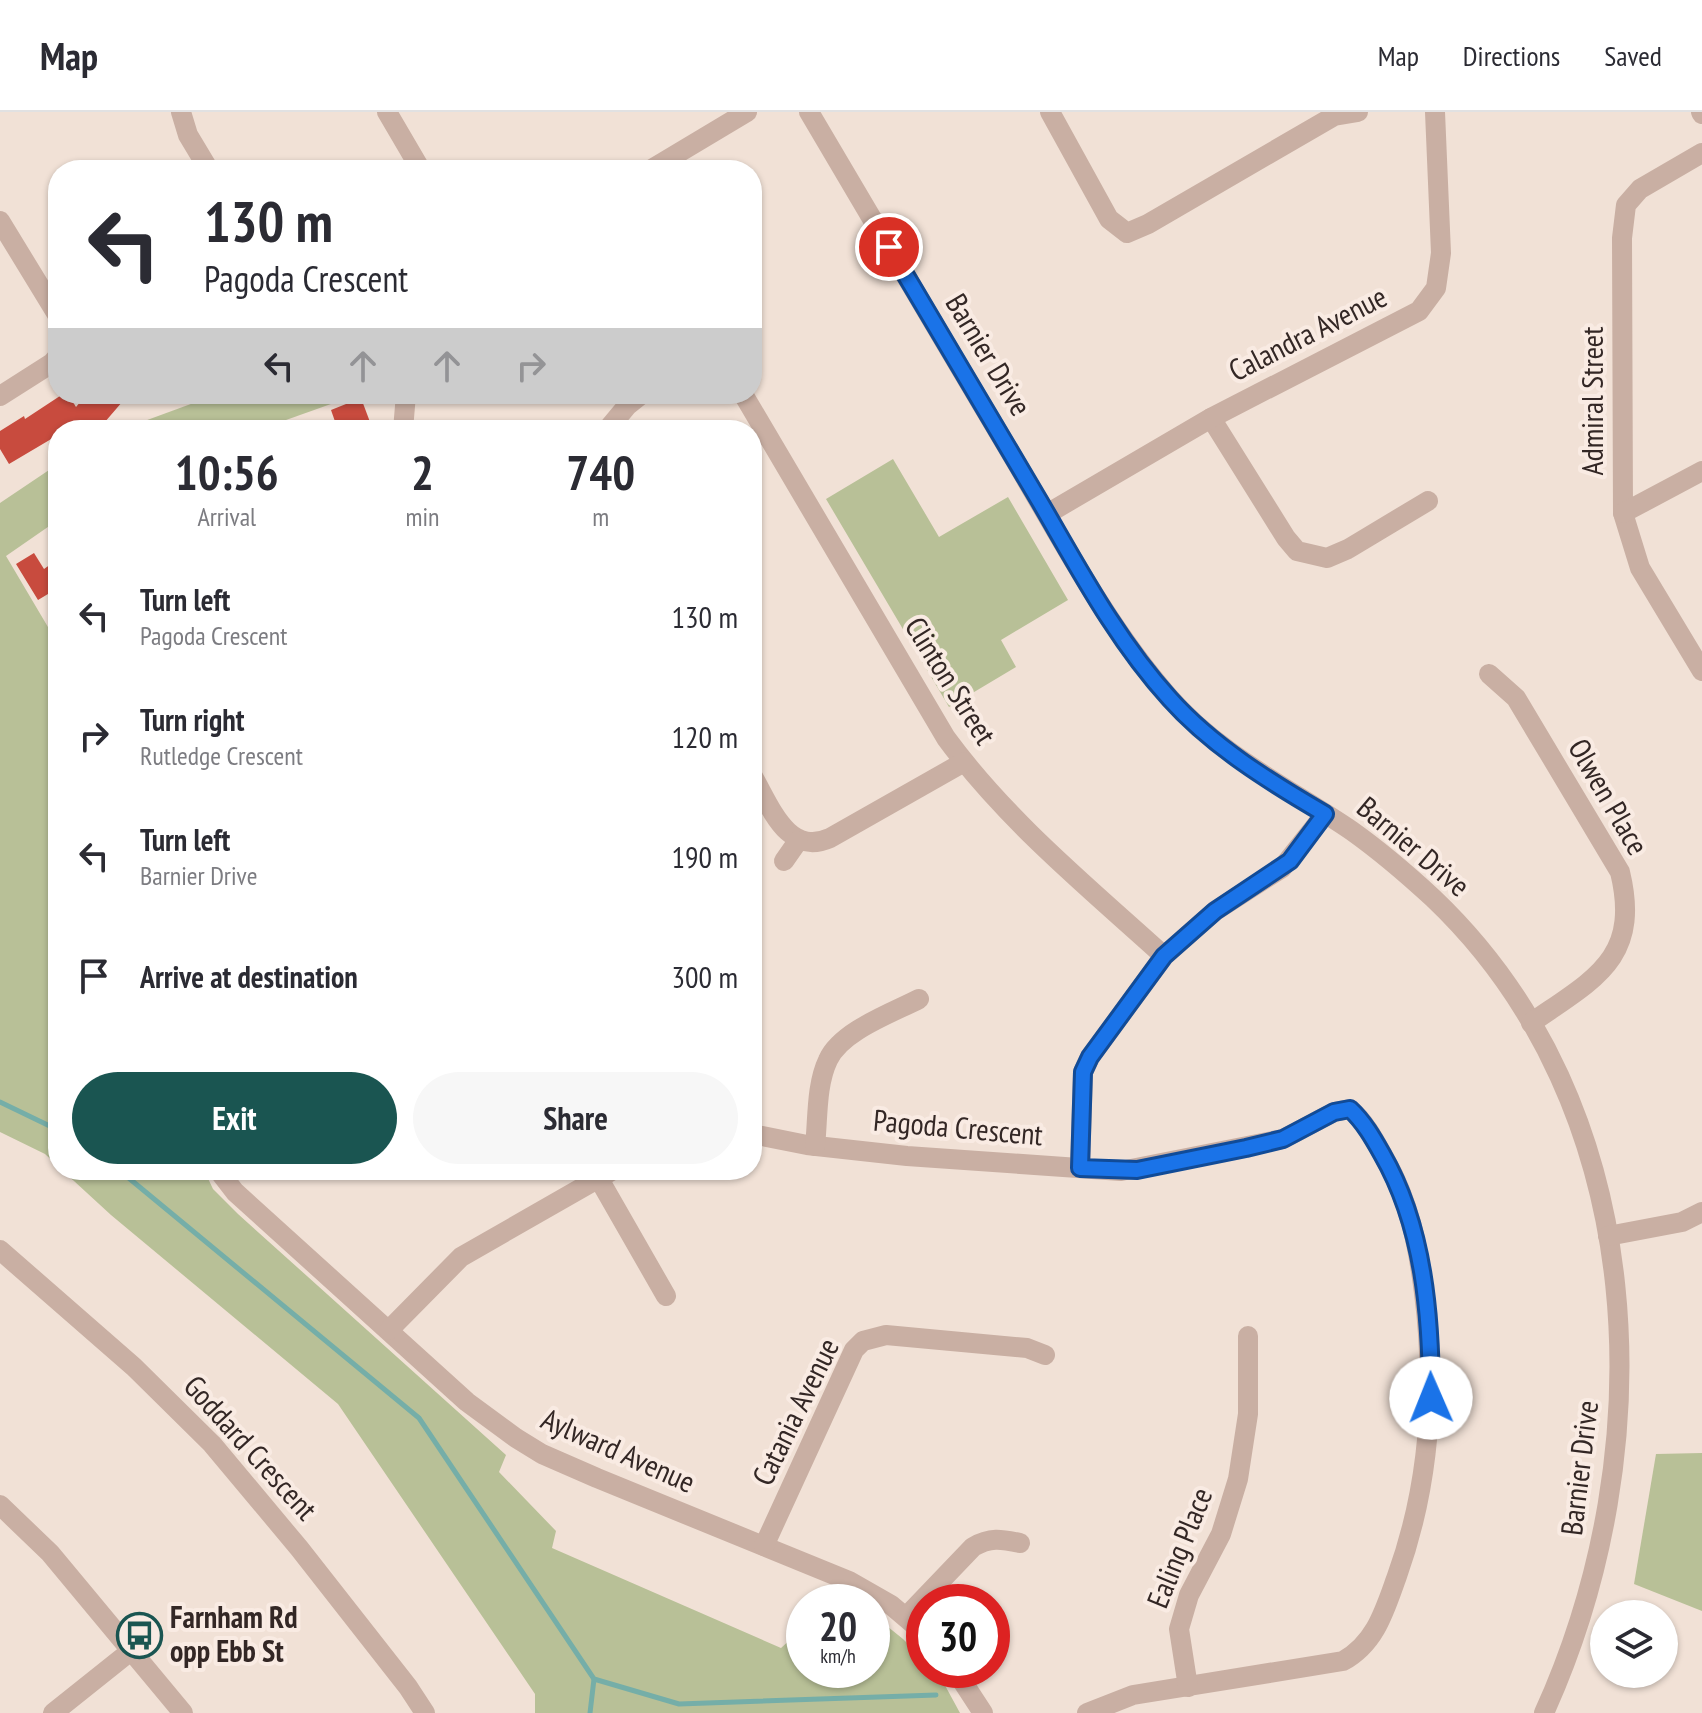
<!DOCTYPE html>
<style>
:root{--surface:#fff;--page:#f7f7f7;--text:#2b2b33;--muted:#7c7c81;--line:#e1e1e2;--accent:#1a5551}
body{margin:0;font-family:"PT Sans Narrow",sans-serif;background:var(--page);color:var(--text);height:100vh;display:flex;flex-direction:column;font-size:30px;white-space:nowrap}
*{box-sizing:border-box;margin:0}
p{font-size:26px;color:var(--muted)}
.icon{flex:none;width:44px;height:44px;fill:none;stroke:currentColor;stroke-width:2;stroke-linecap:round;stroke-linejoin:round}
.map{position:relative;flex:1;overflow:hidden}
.drawer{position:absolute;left:48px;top:308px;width:714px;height:760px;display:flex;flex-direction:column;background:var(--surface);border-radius:32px;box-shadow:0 2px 6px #0004}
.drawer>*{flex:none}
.hud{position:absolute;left:48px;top:48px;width:714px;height:244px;border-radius:32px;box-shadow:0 2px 6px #0004;background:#fff;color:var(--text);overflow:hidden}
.buttons{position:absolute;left:1590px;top:1488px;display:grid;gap:16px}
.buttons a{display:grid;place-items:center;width:88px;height:88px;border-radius:50%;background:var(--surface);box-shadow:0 2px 6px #0004;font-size:40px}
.speed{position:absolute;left:786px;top:1472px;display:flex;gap:16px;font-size:40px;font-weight:700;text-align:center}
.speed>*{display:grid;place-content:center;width:104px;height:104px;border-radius:50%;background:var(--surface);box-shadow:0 2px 6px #0004;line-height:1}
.speed small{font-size:20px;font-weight:400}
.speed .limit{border:12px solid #d22;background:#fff;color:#111}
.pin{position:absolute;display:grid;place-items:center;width:68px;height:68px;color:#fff;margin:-34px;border:4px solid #fff;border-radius:50%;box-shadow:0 2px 8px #0007}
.me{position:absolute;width:88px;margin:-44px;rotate:359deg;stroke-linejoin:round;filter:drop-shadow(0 0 6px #0008)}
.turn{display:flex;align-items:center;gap:28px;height:168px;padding:0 24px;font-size:36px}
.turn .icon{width:104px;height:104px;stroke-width:2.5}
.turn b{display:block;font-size:56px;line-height:68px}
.lanes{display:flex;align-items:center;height:76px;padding:0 24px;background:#0003;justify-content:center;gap:40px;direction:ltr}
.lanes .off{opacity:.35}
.eta{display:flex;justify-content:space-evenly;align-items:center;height:136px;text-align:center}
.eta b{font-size:48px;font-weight:700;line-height:56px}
.button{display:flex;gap:16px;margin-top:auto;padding:16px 24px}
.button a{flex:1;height:92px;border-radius:48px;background:var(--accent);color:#fff;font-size:32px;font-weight:700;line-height:92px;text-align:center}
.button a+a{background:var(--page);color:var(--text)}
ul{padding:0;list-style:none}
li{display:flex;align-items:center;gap:24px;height:120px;padding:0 24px}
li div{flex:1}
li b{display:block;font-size:30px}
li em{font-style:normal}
header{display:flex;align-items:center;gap:48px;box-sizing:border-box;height:112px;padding:0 40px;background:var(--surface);border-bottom:2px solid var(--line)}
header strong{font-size:38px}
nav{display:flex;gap:44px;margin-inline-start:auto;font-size:28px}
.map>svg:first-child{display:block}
.green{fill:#b8c097}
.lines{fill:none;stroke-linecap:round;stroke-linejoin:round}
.stream{stroke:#75aea8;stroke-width:5}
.building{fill:#c84b3e}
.minor{stroke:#c9afa3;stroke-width:20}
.route-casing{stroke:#114b97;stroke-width:20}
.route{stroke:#1a73e8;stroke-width:14}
.labels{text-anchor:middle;stroke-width:8;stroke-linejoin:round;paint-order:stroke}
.street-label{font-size:30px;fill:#332725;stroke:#f9ebe3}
.poi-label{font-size:30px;font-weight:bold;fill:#332725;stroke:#f9ebe3;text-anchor:start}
</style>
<header>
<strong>Map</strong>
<nav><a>Map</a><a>Directions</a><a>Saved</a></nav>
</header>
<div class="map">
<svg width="1702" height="1601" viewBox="0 0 1702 1601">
<rect width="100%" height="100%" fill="#f1e1d6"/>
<g class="green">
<polygon points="218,282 359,282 258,318 120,318"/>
<polygon points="893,347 939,425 1008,385 1068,488 1001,528 1016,555 949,595 826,387"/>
<polygon points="58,352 58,408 6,444 58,532 58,1054 45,1042 0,1020 0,391"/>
<polygon points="62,1058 204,1058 213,1077 238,1102 506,1343 499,1360 556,1419 552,1436 781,1536 804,1515 804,1558 872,1558 872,1502 903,1527 924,1548 924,1558 933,1558 941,1566 960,1601 535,1601 535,1582 338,1292 111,1103"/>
<polygon points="1702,1341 1702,1499 1634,1472 1656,1342"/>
</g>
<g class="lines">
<g class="stream">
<polyline points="0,990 58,1018"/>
<polyline points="119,1058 419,1306 594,1567 679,1592 936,1583"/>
<polyline points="590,1601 594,1567"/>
</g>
</g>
<g class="building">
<polygon points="63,282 68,282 76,295 87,282 129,282 98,318 58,318 58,323 9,352 0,337 0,319 24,304 25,307"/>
<polygon points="361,286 373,318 338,318 331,298"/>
<polygon points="34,441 44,457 51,452 53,457 58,454 58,476 38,488 16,452"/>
</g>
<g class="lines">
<g class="minor">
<polyline points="181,0 188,23 209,58"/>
<polyline points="387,0 421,58"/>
<path d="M809,0C876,115 945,230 1013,345C1061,426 1106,513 1168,584C1219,643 1289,676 1352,719C1380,739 1407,762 1433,786C1652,994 1663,1339 1544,1601"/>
<polyline points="1050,0 1109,107 1127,121 1148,112 1334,4 1358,0"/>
<polyline points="1701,0 1702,2"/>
<polyline points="1702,41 1640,77 1626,93 1622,126 1623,401 1640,456 1702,559"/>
<polyline points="650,58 747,0"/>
<polyline points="0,109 58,204"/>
<path d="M743,282L946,626C1007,709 1088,775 1164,844"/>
<polyline points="0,284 52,251 58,244"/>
<polyline points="1211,306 1286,426 1297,439 1327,446 1348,437 1428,389"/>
<polyline points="403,318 406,282"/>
<polyline points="607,318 627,294 642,282"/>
<polyline points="1623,401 1702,359"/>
<polyline points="1047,402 1211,306 1419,199 1436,176 1441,141 1435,0"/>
<path d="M1489,562L1516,586L1620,760C1641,847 1594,867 1531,911"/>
<path d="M752,663C770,693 787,745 830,726L964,650"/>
<polyline points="784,749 798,729"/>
<path d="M752,1022L807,1033L907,1044L1121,1059L1283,1027L1334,1000L1350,997C1366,1011 1375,1029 1385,1047C1409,1089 1418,1133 1424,1181C1436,1276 1430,1372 1397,1464C1385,1497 1376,1531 1343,1549L1133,1583L1087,1601"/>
<path d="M815,1034C818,1007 816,973 828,948C841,919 892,901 919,887"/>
<polyline points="1080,1056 1083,960 1090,945 1164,844 1215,799 1282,756 1325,702"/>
<polyline points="218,1058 235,1080 467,1290 516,1326 542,1342 597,1366 849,1469 891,1493 924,1521"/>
<polyline points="599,1067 666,1184"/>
<polyline points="1608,1124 1682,1110 1702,1100"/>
<polyline points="0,1138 134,1255 212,1332 299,1436 408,1575 425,1601"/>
<polyline points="389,1218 461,1145 613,1058"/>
<polyline points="0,1393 50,1441 183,1601"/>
<polyline points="764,1434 854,1238 863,1229 886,1223 1027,1236 1045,1243"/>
<path d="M906,1505L973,1435C990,1425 1001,1427 1020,1431"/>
<polyline points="955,1558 983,1601"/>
<polyline points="1188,1575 1179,1517 1189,1483 1221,1422 1238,1367 1248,1302 1248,1224"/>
<polyline points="53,1601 132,1538"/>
</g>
</g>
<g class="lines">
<defs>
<path id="route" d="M889,135C939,220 990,305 1040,390C1079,457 1117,529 1170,587C1212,634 1270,670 1325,702L1290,749L1215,799L1164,844L1090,945L1083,960L1080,1056L1137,1058L1246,1036L1283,1027L1334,1000L1350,997C1364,1010 1373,1026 1382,1042C1424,1115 1431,1204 1431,1286"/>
</defs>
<use href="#route" class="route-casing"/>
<use href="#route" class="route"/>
</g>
<defs>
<symbol id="bus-ring" viewBox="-11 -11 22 22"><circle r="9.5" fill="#f9ebe3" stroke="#1a5551" stroke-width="1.5"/><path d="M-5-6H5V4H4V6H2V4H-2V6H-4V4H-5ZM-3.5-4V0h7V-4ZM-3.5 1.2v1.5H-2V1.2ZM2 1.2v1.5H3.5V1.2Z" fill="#1a5551"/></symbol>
</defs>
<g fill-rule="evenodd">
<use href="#bus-ring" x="114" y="1498" width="51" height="51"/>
</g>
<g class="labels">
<g class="street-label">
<text transform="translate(1308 222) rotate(-27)" y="10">Calandra Avenue</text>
<text transform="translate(988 243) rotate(59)" y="10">Barnier Drive</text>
<text transform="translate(1593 289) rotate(-90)" y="10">Admiral Street</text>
<text transform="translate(950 569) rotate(58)" y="10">Clinton Street</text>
<text transform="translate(1608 685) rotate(60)" y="10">Olwen Place</text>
<text transform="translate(1413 735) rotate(40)" y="10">Barnier Drive</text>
<text transform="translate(958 1016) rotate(5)" y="10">Pagoda Crescent</text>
<text transform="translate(796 1300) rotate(-64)" y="10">Catania Avenue</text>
<text transform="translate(250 1336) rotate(48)" y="10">Goddard Crescent</text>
<text transform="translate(618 1339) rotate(24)" y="10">Aylward Avenue</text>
<text transform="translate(1580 1356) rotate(-83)" y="10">Barnier Drive</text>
<text transform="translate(1180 1436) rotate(-68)" y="10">Ealing Place</text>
</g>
<g class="poi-label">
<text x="170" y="1516">Farnham Rd<tspan x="170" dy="34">opp Ebb St</tspan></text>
</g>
</g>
</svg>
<div class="buttons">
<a><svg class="icon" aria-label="layers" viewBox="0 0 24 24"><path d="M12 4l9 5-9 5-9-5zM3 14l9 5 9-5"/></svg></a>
</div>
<div class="speed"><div>20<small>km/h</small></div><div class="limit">30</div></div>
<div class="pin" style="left:889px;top:135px;background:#d93025"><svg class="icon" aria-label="arrive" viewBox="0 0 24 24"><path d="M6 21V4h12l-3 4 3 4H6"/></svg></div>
<svg class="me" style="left:1431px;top:1286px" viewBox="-20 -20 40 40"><circle r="19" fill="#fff"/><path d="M0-13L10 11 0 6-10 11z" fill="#1a73e8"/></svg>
<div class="hud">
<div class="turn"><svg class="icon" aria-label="left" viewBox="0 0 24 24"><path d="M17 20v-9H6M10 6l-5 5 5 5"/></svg><div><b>130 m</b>Pagoda Crescent</div></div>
<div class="lanes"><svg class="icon" aria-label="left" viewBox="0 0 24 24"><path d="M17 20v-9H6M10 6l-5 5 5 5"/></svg><svg class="icon off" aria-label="ahead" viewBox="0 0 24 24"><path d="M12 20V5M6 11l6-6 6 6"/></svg><svg class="icon off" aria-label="ahead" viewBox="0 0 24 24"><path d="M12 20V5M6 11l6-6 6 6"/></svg><svg class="icon off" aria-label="right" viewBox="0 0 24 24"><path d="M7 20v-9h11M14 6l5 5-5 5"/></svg></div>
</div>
<section class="drawer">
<div class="eta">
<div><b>10:56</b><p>Arrival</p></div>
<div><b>2</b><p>min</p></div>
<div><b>740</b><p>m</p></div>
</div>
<ul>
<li><svg class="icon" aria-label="left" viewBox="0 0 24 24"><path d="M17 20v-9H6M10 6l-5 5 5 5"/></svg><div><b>Turn left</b><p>Pagoda Crescent</p></div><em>130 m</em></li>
<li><svg class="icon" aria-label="right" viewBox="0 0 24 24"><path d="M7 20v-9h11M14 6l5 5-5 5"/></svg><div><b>Turn right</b><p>Rutledge Crescent</p></div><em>120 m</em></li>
<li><svg class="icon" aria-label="left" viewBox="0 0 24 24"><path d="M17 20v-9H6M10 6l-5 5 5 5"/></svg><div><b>Turn left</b><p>Barnier Drive</p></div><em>190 m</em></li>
<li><svg class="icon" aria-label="arrive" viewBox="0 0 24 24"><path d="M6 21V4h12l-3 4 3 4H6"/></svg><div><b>Arrive at destination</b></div><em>300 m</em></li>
</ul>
<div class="button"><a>Exit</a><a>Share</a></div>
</section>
</div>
